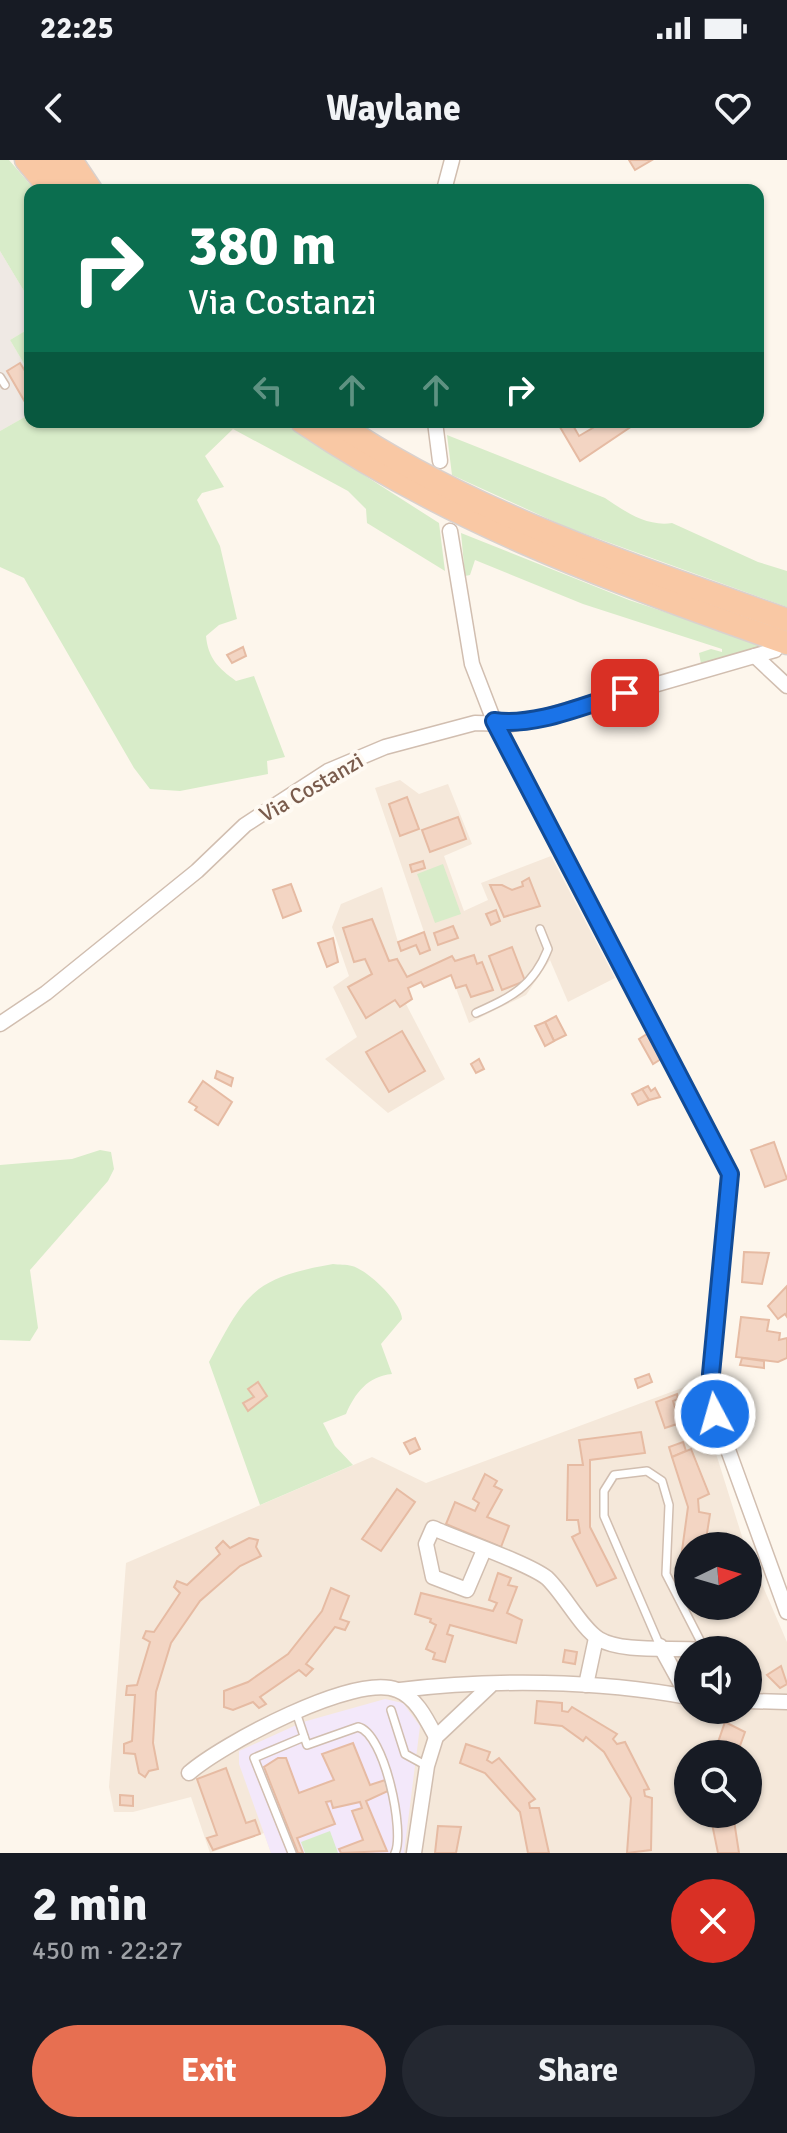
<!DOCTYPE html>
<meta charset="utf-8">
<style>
:root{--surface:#171b24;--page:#242831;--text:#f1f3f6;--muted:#9ea1a6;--accent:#e76f51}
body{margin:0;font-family:Signika,sans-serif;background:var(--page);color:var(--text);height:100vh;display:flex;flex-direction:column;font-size:30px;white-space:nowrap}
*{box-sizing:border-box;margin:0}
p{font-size:26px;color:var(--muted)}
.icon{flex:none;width:44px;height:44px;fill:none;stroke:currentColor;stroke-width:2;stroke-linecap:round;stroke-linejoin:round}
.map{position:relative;height:1693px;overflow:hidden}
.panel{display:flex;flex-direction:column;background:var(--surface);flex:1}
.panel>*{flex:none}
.guide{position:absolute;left:24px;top:24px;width:740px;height:244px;border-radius:16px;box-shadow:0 2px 6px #0004;background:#0b6e4f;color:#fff;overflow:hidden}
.needle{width:52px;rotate:85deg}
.tools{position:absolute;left:674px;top:1372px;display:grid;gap:16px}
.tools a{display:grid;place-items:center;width:88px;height:88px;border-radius:50%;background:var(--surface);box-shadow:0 2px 6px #0004;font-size:40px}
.pin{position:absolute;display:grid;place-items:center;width:68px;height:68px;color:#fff;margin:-34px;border-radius:16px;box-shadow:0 4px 12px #0006}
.me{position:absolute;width:88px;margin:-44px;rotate:354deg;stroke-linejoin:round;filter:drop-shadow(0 0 6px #0008)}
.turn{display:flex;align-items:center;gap:28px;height:168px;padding:0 32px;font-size:36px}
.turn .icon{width:104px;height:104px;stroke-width:2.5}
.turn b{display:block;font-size:56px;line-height:68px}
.lanes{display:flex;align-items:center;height:76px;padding:0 32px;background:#0003;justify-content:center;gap:40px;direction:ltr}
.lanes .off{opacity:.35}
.round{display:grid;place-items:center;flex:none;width:84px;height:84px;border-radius:42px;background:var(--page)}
.summary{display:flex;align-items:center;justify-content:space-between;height:136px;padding:0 32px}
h1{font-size:48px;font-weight:800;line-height:60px}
.button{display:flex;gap:16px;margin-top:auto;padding:16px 32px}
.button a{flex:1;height:92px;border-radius:48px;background:var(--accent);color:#fff;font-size:32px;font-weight:800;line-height:92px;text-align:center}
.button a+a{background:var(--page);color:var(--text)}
.status{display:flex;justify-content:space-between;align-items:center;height:56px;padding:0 40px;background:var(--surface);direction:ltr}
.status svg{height:22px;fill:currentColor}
header{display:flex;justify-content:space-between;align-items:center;height:104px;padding:0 32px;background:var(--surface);font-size:36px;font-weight:800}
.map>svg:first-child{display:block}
.residential{fill:#f5e8da;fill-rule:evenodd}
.industrial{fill:#efe9e4}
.education{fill:#f3e8fa}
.green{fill:#d8ecc9}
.building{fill:#f3d5c3;stroke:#e6bba3;stroke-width:2}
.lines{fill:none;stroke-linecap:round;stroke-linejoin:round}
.service-casing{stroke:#d1beb0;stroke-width:10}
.minor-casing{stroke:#d1beb0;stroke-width:17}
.trunk-casing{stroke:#dad1cd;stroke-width:25}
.service{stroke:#fff;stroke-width:7}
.minor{stroke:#fff;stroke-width:14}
.trunk{stroke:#f9c8a4;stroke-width:22}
.route-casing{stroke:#114b97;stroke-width:20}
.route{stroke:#1a73e8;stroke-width:14}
.labels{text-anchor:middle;stroke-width:8;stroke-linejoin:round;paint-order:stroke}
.street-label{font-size:22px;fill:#7a5c4d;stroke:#fffaf3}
</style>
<div class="status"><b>22:25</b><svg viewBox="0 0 49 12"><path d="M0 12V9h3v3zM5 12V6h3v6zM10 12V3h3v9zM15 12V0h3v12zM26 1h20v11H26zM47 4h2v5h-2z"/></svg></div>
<header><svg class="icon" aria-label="back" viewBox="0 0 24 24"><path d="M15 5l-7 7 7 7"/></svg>Waylane<svg class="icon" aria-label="heart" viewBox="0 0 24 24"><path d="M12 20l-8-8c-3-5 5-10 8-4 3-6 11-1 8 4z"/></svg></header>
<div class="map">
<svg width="787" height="1693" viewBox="0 0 787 1693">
<rect width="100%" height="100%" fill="#fdf6ec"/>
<g class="residential">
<polygon points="400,620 419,634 448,624 472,684 444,696 464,751 488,740 481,723 551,696 615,818 568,842 550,800 526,835 469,863 451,815 424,827 421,822 408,828 412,839 406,844 445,919 388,953 325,899 357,877 333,827 349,816 332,767 341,744 382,727 398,782 424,772 375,628"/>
<path d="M698,1222L702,1249L745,1386H688V1446H748V1392L787,1482V1693H271L264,1673L210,1693L191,1637L133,1652H114L109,1627L126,1403L372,1297L426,1323ZM688,1490H748V1550H688ZM688,1594H748V1654H688Z"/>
</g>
<polygon class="industrial" points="0,91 30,141 30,168 10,180 30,214 30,254 0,271"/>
<polygon class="education" points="385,1539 403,1543 420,1566 404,1693 271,1693 239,1604 239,1591 303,1562"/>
<g class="green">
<polygon points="0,0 9,0 35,30 30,30 30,141 0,91"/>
<polygon points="30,168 30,214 10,180"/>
<path d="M30,254V262H281L439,363L445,411L367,363L366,349L348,331L233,269L205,296L224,327L202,333L197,340L220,386L237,459L219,465L206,476C208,498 218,508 236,521L254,516L285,597L267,601L268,614L180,631L150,629L134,608L24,418L0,407V271Z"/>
<path d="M447,275L605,338C624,351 647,367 672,363L758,402L787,411V447L566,367L452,315Z"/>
<polygon points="461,373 629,440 769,487 739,493 702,509 699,493 711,489 722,492 722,489 583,444 475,400 470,415 465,416"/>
<polygon points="443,704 461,754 435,763 417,714"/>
<polygon points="100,990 111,992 114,1009 108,1021 30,1110 38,1168 30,1181 0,1180 0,1005 72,999"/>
<path d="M333,1104C339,1105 346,1104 352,1106C368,1110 402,1143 402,1159L381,1184L392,1214C368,1216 355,1233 346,1254L323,1263L335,1286L353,1305L260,1345L209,1202C246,1133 253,1118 333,1104Z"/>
<polygon points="330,1671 338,1693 305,1693 301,1682"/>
</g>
<g class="building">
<polygon points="629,0 652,0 635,10"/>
<polygon points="20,203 30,219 29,249 7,211"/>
<polygon points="557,262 571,262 579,276 603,262 638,262 580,301"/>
<polygon points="243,487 246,496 232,503 227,495"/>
<polygon points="407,637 419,669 400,676 389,644"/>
<polygon points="458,657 466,679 430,692 422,670"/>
<polygon points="423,701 425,708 412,712 410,705"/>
<polygon points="529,718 540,746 504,757 490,725 502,725 512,730 523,726 522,722"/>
<polygon points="291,724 301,751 283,758 273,730"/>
<polygon points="496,750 500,761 491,765 486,754"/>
<polygon points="372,759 389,801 397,799 407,817 452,796 455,801 474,795 477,804 482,802 493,830 471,837 466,825 456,828 451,815 424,827 421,822 408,828 412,839 400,847 395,840 366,858 348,827 372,814 365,799 354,802 343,768"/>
<polygon points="453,766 458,778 438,785 434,773"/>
<polygon points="424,772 430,790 420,794 416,785 401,791 398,782"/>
<polygon points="333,778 338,802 327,807 318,783"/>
<polygon points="512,787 525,821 502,830 489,796"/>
<polygon points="556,856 566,875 554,881 545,862"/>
<polygon points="545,862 554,881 545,886 535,866"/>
<polygon points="402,871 425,911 389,932 366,892"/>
<polygon points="647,874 661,899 653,904 639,879"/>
<polygon points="479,899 484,909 476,913 471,904"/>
<polygon points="217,911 233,918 231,926 215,918"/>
<polygon points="203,921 232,942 218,965 195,950 197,947 189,942"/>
<polygon points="648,926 651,931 655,928 660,937 649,940 642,929"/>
<polygon points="642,929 649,940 638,945 632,934"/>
<polygon points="774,982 787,1019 765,1027 751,990"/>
<polygon points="744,1092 769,1093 762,1124 742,1122"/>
<polygon points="787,1126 787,1157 785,1154 778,1159 768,1146"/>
<polygon points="741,1157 769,1160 767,1171 780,1173 779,1180 787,1178 787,1198 778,1202 736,1197"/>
<polygon points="742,1198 764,1201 764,1208 740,1205"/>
<polygon points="649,1214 652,1222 638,1228 635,1219"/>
<polygon points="258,1222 267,1236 248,1251 243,1243 254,1237 248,1229"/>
<polygon points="677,1234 678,1239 673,1241 680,1263 665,1268 656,1242"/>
<polygon points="696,1247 700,1256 688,1260 685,1252"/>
<polygon points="641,1272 645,1293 590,1300 590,1367 616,1418 597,1426 572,1377 580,1373 578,1360 567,1360 568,1305 583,1305 579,1280"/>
<polygon points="415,1278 420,1289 410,1294 404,1283"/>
<polygon points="683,1282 686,1291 672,1297 669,1287"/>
<polygon points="691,1289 709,1334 698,1339 699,1352 710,1354 705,1386 688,1386 688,1407 680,1405 688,1347 672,1297"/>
<polygon points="485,1314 497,1321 494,1326 502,1330 487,1357 509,1366 501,1387 446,1364 455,1342 475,1351 479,1343 473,1339"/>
<polygon points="397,1329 415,1342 381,1391 362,1379"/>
<polygon points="249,1378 258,1380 256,1387 261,1396 240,1406 200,1441 171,1483 156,1532 153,1583 158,1609 149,1611 145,1617 139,1613 135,1594 124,1593 124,1584 132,1581 135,1535 126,1535 127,1526 137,1525 150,1482 143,1478 146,1471 154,1472 180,1433 174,1427 177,1421 187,1425 220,1394 216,1388 223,1381 230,1388"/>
<polygon points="498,1413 511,1418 508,1425 517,1427 507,1453 522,1460 516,1483 450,1465 447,1474 453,1476 445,1502 433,1499 435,1493 426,1489 436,1465 430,1462 431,1459 415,1454 421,1433 493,1451 497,1443 489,1440"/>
<polygon points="331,1428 349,1436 340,1459 349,1462 345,1470 335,1467 306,1504 313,1509 306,1516 299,1510 260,1537 266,1544 259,1548 253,1542 233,1550 224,1547 224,1531 248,1522 288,1494 322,1451"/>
<polygon points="565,1490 577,1492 575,1504 563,1502"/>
<polygon points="781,1506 787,1524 780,1528 767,1515"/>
<polygon points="537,1541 562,1543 562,1551 568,1552 572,1547 617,1574 613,1579 617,1584 625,1582 649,1629 644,1630 645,1636 652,1638 651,1690 627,1693 631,1638 604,1592 586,1577 583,1581 562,1566 535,1563"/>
<polygon points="725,1562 745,1572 737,1594 715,1591"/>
<polygon points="353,1583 370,1625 385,1620 388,1631 366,1641 387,1691 341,1693 339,1689 363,1680 352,1651 362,1648 360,1642 333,1648 331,1641 326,1642 335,1664 297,1678 303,1693 298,1693 264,1607 278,1598 286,1598 299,1633 334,1620 322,1594"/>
<polygon points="466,1584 490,1592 487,1600 492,1603 499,1598 535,1639 529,1643 530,1648 539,1648 549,1693 528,1693 520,1652 485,1613 460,1603"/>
<polygon points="226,1608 246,1663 255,1660 260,1674 213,1690 207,1678 217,1675 197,1619"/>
<polygon points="120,1635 133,1636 133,1646 120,1645"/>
<polygon points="710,1654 733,1654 739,1693 718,1693"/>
<polygon points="438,1666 461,1667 456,1693 435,1693"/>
</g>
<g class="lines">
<defs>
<g id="service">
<polyline points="0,217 5,225"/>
<path d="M476,853C511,837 533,827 548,789L540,769"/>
<polyline points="660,1486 604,1356 604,1331 614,1315 647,1311 662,1321 669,1345 666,1414 704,1488"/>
<polyline points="391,1550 405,1594 427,1606"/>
<path d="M296,1552L307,1585L358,1567C385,1573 405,1673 395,1693"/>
<polyline points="292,1693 254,1598 304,1577"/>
</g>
<g id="minor">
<polyline points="444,30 452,0"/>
<polyline points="435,262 440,301"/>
<polyline points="450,371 472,504 494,561 730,1014 711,1214 715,1254 787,1452"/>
<polyline points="755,496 787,526"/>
<polyline points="0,864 46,833 197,711 245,665 328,611 385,587 475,563 512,564 540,558 775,490"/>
<path d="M484,1390L467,1430L433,1417L426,1384L433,1368C460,1380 528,1403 547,1418C564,1434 582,1469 599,1479C622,1493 673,1487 702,1490"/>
<polyline points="660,1486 688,1537"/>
<polyline points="586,1525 596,1478"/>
<path d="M400,1530C492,1519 597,1520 688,1537"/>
<polyline points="748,1541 787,1542"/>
<path d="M189,1613C222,1584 355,1513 397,1530C416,1537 427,1560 436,1577"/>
<polyline points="414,1693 427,1606 436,1577 490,1526"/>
</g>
<g id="trunk">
<polyline points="26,0 51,30"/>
<polyline points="49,0 75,30"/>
<polyline points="71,0 91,30"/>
<path d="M302,262C451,363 618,424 787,483"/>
<path d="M336,262C474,355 632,405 787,460"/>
</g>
</defs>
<use href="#service" class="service-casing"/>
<use href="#minor" class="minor-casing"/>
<use href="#trunk" class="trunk-casing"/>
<use href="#service" class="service"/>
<use href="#minor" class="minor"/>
<use href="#trunk" class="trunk"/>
</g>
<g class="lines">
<defs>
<path id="route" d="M625,533C584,545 536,567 494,561L730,1014L711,1214L715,1254"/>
</defs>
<use href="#route" class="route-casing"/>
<use href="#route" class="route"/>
</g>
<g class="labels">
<g class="street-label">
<text transform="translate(311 627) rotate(-30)" y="8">Via Costanzi</text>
</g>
</g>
</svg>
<div class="tools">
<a><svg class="needle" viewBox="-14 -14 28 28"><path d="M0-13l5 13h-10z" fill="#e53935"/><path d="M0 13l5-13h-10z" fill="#9ea1a6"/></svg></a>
<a><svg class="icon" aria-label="sound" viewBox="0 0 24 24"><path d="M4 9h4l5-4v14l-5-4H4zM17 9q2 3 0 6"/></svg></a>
<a><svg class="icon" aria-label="search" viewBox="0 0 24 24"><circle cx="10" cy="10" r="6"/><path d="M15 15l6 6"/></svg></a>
</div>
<div class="pin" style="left:625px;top:533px;background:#d93025"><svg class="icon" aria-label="arrive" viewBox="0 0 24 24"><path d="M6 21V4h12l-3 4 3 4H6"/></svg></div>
<svg class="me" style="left:715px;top:1254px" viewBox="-20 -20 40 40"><circle r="17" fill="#1a73e8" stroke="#fff" stroke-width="3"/><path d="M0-11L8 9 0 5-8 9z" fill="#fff"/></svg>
<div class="guide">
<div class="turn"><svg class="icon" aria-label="right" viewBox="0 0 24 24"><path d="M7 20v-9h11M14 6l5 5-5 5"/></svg><div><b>380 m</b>Via Costanzi</div></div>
<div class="lanes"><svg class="icon off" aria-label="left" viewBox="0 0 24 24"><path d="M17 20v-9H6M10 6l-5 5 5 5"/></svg><svg class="icon off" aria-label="ahead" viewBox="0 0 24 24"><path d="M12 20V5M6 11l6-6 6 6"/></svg><svg class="icon off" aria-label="ahead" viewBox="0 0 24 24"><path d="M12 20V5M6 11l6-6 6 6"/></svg><svg class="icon" aria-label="right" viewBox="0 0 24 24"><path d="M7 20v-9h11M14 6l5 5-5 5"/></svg></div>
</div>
</div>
<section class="panel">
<div class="summary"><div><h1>2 min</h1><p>450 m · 22:27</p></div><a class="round" style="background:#d93025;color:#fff"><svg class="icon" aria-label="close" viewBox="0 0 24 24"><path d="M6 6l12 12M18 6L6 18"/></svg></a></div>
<div class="button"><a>Exit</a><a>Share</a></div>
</section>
